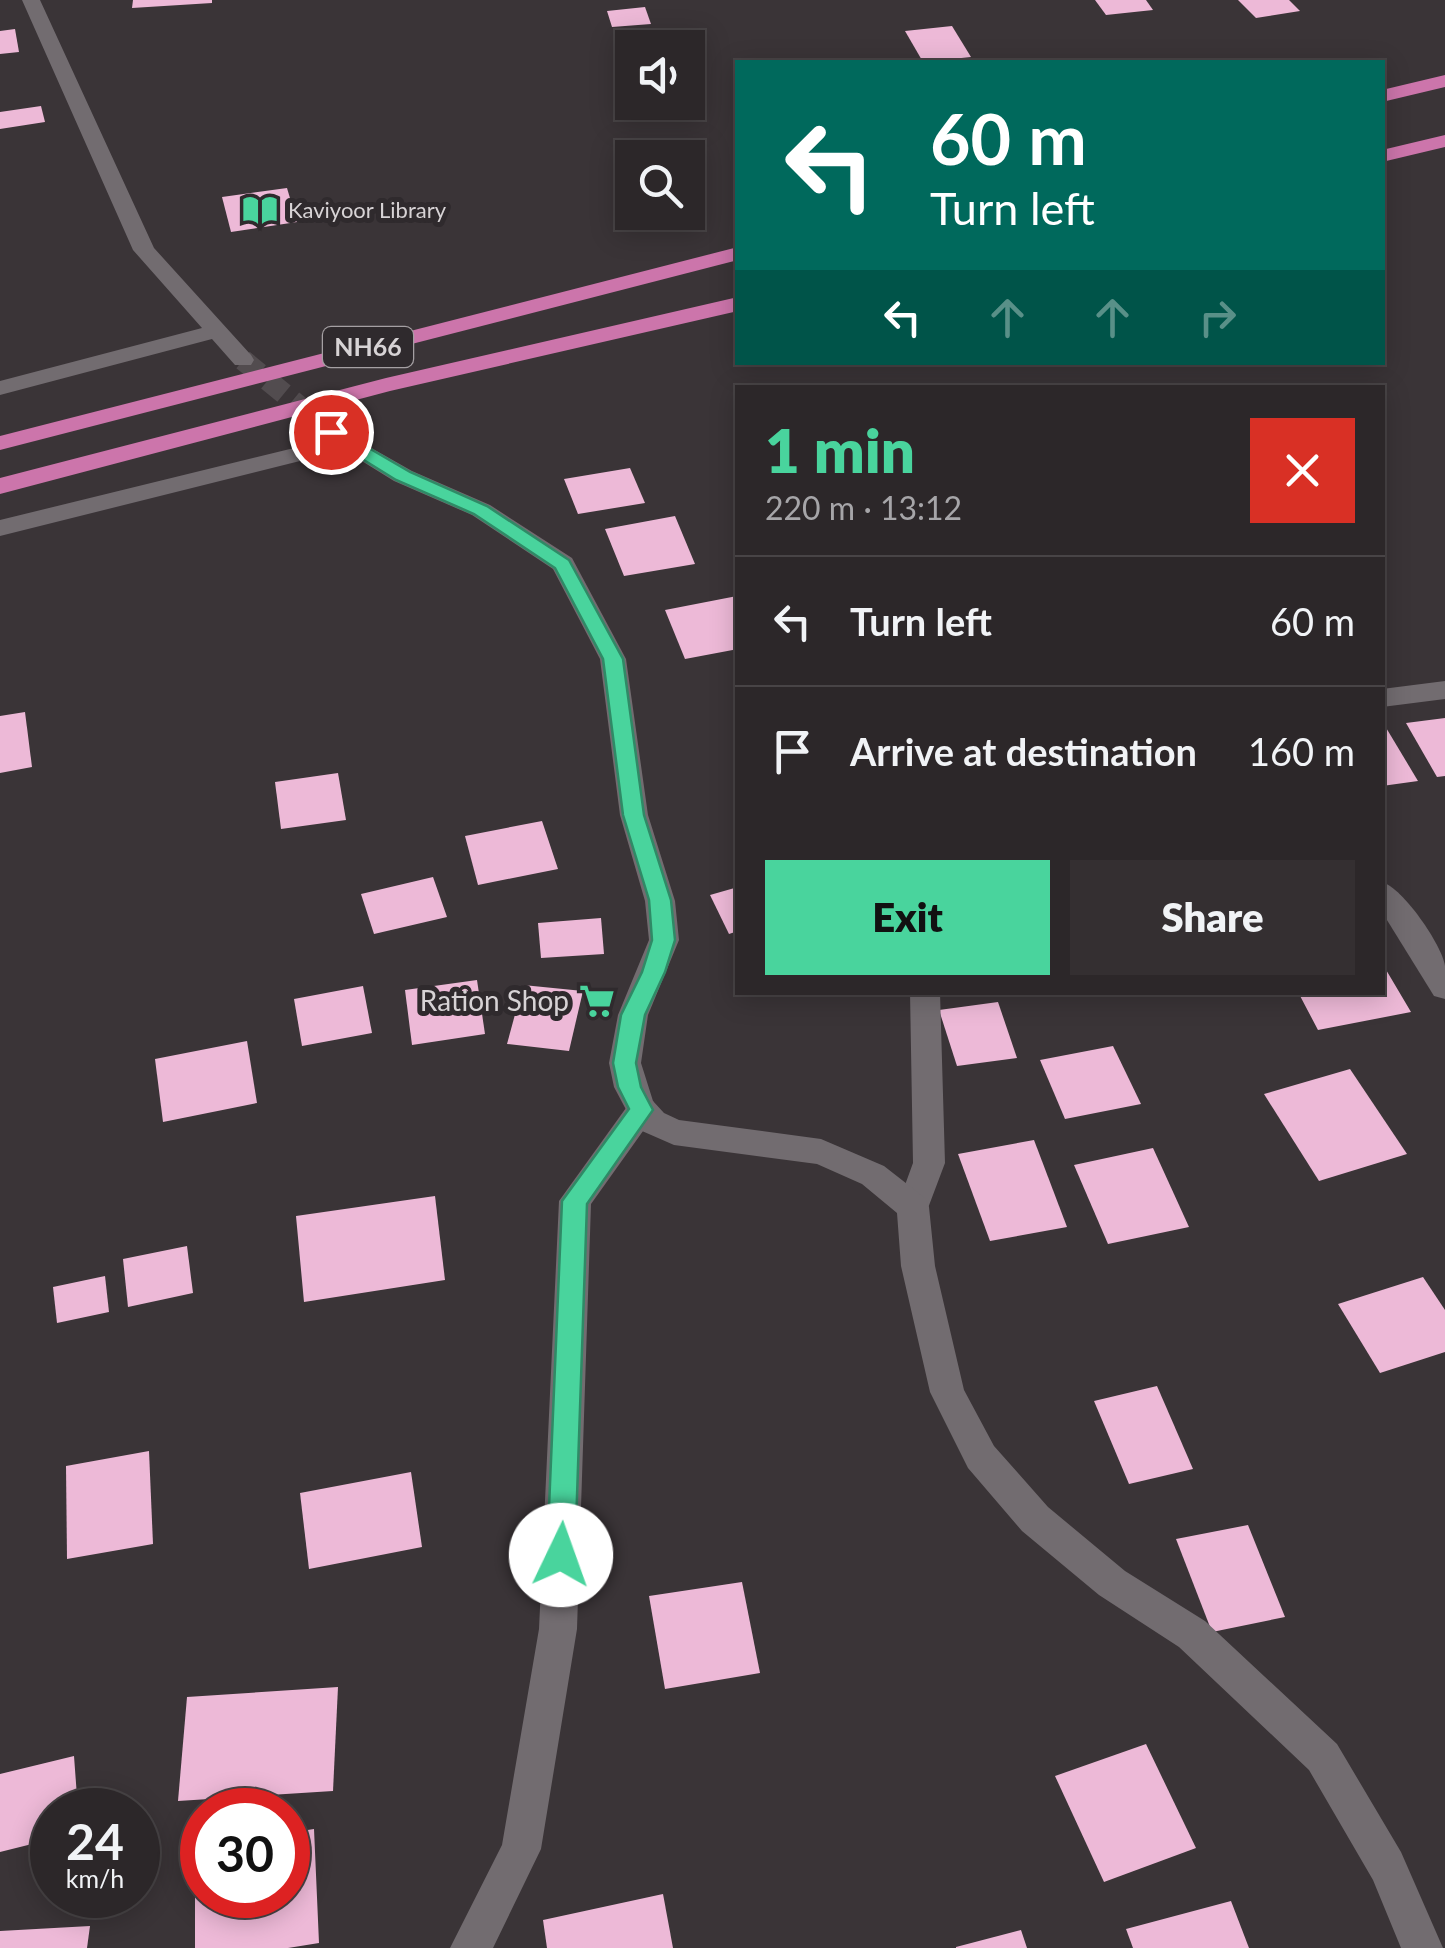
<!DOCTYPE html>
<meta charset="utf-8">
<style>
:root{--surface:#2c2729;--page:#342f31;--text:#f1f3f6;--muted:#a6a5a8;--line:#484446;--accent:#49d49d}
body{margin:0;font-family:Lato,sans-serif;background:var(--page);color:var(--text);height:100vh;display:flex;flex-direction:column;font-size:38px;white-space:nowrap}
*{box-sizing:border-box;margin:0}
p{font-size:32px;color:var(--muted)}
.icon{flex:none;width:55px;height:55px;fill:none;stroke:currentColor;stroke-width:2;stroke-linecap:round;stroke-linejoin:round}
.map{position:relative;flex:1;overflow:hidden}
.details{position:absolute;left:735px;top:385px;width:650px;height:610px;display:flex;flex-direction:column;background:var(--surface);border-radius:0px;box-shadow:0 5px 25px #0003,0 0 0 2px var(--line)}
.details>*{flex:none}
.banner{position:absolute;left:735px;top:60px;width:650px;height:305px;border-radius:0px;box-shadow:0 5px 25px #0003,0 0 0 2px var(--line);background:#00695c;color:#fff;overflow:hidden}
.fabs{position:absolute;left:615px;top:30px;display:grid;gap:20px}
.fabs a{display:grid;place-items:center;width:90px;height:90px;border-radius:0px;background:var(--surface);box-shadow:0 5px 25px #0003,0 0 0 2px var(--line);font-size:50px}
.speed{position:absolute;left:30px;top:1788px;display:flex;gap:20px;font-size:50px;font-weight:700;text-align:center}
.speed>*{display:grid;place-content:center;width:130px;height:130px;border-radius:50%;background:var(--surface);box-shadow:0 5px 25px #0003,0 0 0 2px var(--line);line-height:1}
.speed small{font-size:25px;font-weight:400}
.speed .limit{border:15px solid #d22;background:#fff;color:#111}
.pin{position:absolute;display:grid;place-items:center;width:85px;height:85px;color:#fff;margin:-42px;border:5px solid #fff;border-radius:50%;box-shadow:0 2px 10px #0007}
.me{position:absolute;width:110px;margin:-55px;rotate:3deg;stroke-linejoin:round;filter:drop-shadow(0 0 8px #0008)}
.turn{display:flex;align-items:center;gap:35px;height:210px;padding:0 30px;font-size:45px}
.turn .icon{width:130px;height:130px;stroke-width:2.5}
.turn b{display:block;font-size:70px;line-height:85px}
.lanes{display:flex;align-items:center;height:95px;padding:0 30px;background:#0003;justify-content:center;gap:50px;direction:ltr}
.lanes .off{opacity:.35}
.round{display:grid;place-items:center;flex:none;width:105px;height:105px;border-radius:0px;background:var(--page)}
.head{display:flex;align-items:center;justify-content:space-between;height:170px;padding:0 30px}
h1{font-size:60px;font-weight:800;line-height:75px;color:var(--accent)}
.primary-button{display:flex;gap:20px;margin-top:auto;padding:20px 30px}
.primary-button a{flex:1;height:115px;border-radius:0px;background:var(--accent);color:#111;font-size:40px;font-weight:800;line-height:115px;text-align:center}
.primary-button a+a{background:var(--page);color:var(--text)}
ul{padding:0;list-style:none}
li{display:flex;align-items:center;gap:30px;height:130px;padding:0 30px;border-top:2px solid var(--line)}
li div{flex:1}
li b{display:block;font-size:38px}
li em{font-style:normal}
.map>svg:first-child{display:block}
.building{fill:#edb9d7}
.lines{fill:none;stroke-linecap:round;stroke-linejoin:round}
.secondary-tunnel{stroke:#524c4f;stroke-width:21;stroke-dasharray:21 11;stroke-linecap:butt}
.street{fill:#726c70;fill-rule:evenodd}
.secondary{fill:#726c70;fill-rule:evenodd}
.highway{fill:#cc75ab;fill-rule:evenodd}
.route{fill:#49d49d;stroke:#2f8a66;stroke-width:2.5}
.labels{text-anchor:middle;stroke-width:10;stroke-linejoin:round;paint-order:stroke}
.far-poi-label{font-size:22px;fill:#d7d3d5;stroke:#2f2a2d;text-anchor:start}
.shield{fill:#2f2a2d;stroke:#a5a0a3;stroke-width:2.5}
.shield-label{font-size:25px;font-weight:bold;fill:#d7d3d5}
.poi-label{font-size:28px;fill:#d7d3d5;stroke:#2f2a2d;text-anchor:end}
</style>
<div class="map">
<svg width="1445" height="1948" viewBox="0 0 1445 1948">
<rect width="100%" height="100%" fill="#3a3437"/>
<g class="building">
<polygon points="133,0 212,0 212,3 132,8"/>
<polygon points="1095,0 1146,0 1153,10 1106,15"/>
<polygon points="1238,0 1289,0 1300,11 1256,18"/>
<polygon points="645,7 651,24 612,27 607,11"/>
<polygon points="952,26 971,57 923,62 905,31"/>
<polygon points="15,29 19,52 0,54 0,31"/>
<polygon points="41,106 45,122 0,129 0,112"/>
<polygon points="287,188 297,222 231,232 222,197"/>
<polygon points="630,468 645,503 578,514 564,479"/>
<polygon points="675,516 695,564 624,576 605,529"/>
<polygon points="737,596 738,649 685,659 665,610"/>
<polygon points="25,712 32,767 0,773 0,716"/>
<polygon points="1445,718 1445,776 1437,777 1406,723"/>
<polygon points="1382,721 1418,781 1382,786"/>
<polygon points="338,773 346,820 281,829 275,782"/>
<polygon points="542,821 558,869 478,885 465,836"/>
<polygon points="433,877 447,917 374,934 361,894"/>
<polygon points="738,887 738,931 729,934 710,895"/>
<polygon points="601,918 604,954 541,958 538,923"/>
<polygon points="1382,963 1411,1012 1318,1030 1298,992 1382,992"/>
<polygon points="477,980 485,1034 412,1045 405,990"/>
<polygon points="523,985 583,991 569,1051 507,1044"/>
<polygon points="363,986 372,1033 302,1046 294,999"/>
<polygon points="998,1002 1017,1058 957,1066 939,1010"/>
<polygon points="247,1041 257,1103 163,1122 155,1059"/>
<polygon points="1113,1046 1141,1104 1065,1119 1040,1060"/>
<polygon points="1350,1069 1407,1154 1319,1181 1264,1094"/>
<polygon points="1034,1140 1067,1227 990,1241 958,1154"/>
<polygon points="1153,1148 1189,1227 1108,1244 1074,1165"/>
<polygon points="435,1196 445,1280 304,1302 296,1216"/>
<polygon points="187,1246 193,1293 128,1307 123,1259"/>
<polygon points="105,1276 109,1312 57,1323 53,1287"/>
<polygon points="1423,1277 1445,1310 1445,1352 1380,1373 1338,1304"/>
<polygon points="1157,1386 1193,1469 1129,1484 1094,1401"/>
<polygon points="149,1451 153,1544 67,1559 66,1466"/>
<polygon points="411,1472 422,1547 309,1569 300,1493"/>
<polygon points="1248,1525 1285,1617 1212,1632 1176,1539"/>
<polygon points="742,1582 760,1673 665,1689 649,1596"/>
<polygon points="338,1687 333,1791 178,1801 187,1697"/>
<polygon points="1146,1744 1196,1848 1104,1882 1055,1776"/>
<polygon points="74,1756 78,1810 52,1810 52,1839 0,1852 0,1774"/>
<polygon points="314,1829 319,1943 288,1948 195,1948 195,1847 202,1846 202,1895 288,1895 288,1833"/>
<polygon points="663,1894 673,1948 547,1948 543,1920"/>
<polygon points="1231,1901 1249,1948 1133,1948 1126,1929"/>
<polygon points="90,1926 87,1948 0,1948 0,1931"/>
<polygon points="1021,1930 1027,1948 956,1948 956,1947"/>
</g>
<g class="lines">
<polyline class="secondary-tunnel" points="243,360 331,432"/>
<g class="street">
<polygon points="1445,681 1445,699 1382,707 1382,689"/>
<path d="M1382,882C1403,888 1442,945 1445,966C1445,977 1445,989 1445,999L1434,996L1382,912Z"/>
<polygon points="910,992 940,992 945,1163 925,1216 913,1220 901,1216 897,1207 913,1163"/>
<polygon points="642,1097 653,1101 658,1110 591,1204 577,1629 541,1849 493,1948 450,1948 502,1845 539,1629 559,1201 631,1101"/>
</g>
<g class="secondary">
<polygon points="22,0 40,0 154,248 251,355 254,360 251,365 235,365 212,339 0,395 0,381 202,328 133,250"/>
<polygon points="331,425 412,471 490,505 572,558 626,659 648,815 675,901 679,940 648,1015 641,1063 653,1101 664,1113 679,1120 821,1139 884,1166 925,1198 929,1207 935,1266 964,1390 994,1446 1048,1507 1125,1571 1205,1621 1337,1744 1401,1852 1443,1948 1401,1948 1373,1880 1309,1770 1179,1647 1099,1595 1022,1531 968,1468 930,1392 901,1266 897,1213 862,1184 817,1164 674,1145 642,1131 631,1119 614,1087 609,1063 618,1015 649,940 645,901 620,815 600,659 553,569 472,515 394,481 344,450 0,536 0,520 327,440 319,432"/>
</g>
<g class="highway">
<polygon points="1445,75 1445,87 1382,102 1382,90"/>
<polygon points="1445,135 1445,147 1382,162 1382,150"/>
<polygon points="738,247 738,260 0,450 0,436"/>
<polygon points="738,297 738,311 390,391 0,494 0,478 386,378"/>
</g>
</g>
<polygon class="route" points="331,426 410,472 487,506 569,560 623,659 644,815 671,900 675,940 665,972 645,1015 636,1063 641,1087 653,1110 587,1204 575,1555 571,1564 561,1568 551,1564 547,1555 562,1201 629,1109 618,1087 613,1063 621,1015 642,972 652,940 649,900 623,815 603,659 555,568 474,514 396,480 325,436 325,428"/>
<defs>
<symbol id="library-bare" viewBox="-9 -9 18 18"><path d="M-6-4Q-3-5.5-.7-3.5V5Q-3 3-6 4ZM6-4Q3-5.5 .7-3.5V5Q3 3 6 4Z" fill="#49d49d" stroke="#2f2a2d" stroke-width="2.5" paint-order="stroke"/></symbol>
<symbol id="supermarket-bare" viewBox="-9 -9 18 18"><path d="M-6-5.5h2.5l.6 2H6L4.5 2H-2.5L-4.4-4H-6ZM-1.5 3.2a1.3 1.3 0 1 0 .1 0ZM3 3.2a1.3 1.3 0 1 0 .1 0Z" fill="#49d49d" stroke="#2f2a2d" stroke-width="2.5" paint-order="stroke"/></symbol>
</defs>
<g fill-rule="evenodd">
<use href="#library-bare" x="235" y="185" width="50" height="50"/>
<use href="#supermarket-bare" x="572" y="976" width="50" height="50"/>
</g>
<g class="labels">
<g class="far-poi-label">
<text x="288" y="218">Kaviyoor Library</text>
</g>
<rect class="shield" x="323" y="327" width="90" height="40" rx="8"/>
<g class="shield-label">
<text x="368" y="356">NH66</text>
</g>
<g class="poi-label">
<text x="569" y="1011">Ration Shop</text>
</g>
</g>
</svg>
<div class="fabs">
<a><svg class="icon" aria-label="sound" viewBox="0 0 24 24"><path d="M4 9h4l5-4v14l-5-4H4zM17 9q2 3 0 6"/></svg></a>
<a><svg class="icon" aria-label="search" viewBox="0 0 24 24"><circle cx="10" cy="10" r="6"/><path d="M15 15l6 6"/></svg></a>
</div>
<div class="speed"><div>24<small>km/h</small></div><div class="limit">30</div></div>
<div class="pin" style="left:331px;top:432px;background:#d93025"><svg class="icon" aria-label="arrive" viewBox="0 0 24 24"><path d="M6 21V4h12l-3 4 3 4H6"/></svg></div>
<svg class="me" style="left:561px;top:1555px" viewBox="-20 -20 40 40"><circle r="19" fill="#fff"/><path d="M0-13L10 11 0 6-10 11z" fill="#49d49d"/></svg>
<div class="banner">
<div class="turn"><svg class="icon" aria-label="left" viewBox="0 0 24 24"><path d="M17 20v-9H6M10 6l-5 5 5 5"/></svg><div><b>60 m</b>Turn left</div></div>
<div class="lanes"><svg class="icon" aria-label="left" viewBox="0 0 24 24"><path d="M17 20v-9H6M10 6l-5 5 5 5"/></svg><svg class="icon off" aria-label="ahead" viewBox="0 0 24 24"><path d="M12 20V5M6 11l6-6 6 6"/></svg><svg class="icon off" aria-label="ahead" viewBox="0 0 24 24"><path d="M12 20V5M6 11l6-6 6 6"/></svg><svg class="icon off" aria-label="right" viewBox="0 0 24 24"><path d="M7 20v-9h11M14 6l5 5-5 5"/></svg></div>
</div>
<section class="details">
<div class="head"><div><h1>1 min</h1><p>220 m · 13:12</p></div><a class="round" style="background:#d93025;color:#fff"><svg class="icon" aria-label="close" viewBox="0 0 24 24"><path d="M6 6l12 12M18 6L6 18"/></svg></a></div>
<ul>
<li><svg class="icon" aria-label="left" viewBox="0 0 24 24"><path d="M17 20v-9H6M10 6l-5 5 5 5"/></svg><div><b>Turn left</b></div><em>60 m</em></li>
<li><svg class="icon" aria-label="arrive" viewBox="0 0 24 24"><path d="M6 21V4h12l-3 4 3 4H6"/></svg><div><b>Arrive at destination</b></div><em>160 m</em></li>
</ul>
<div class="primary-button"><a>Exit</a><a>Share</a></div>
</section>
</div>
